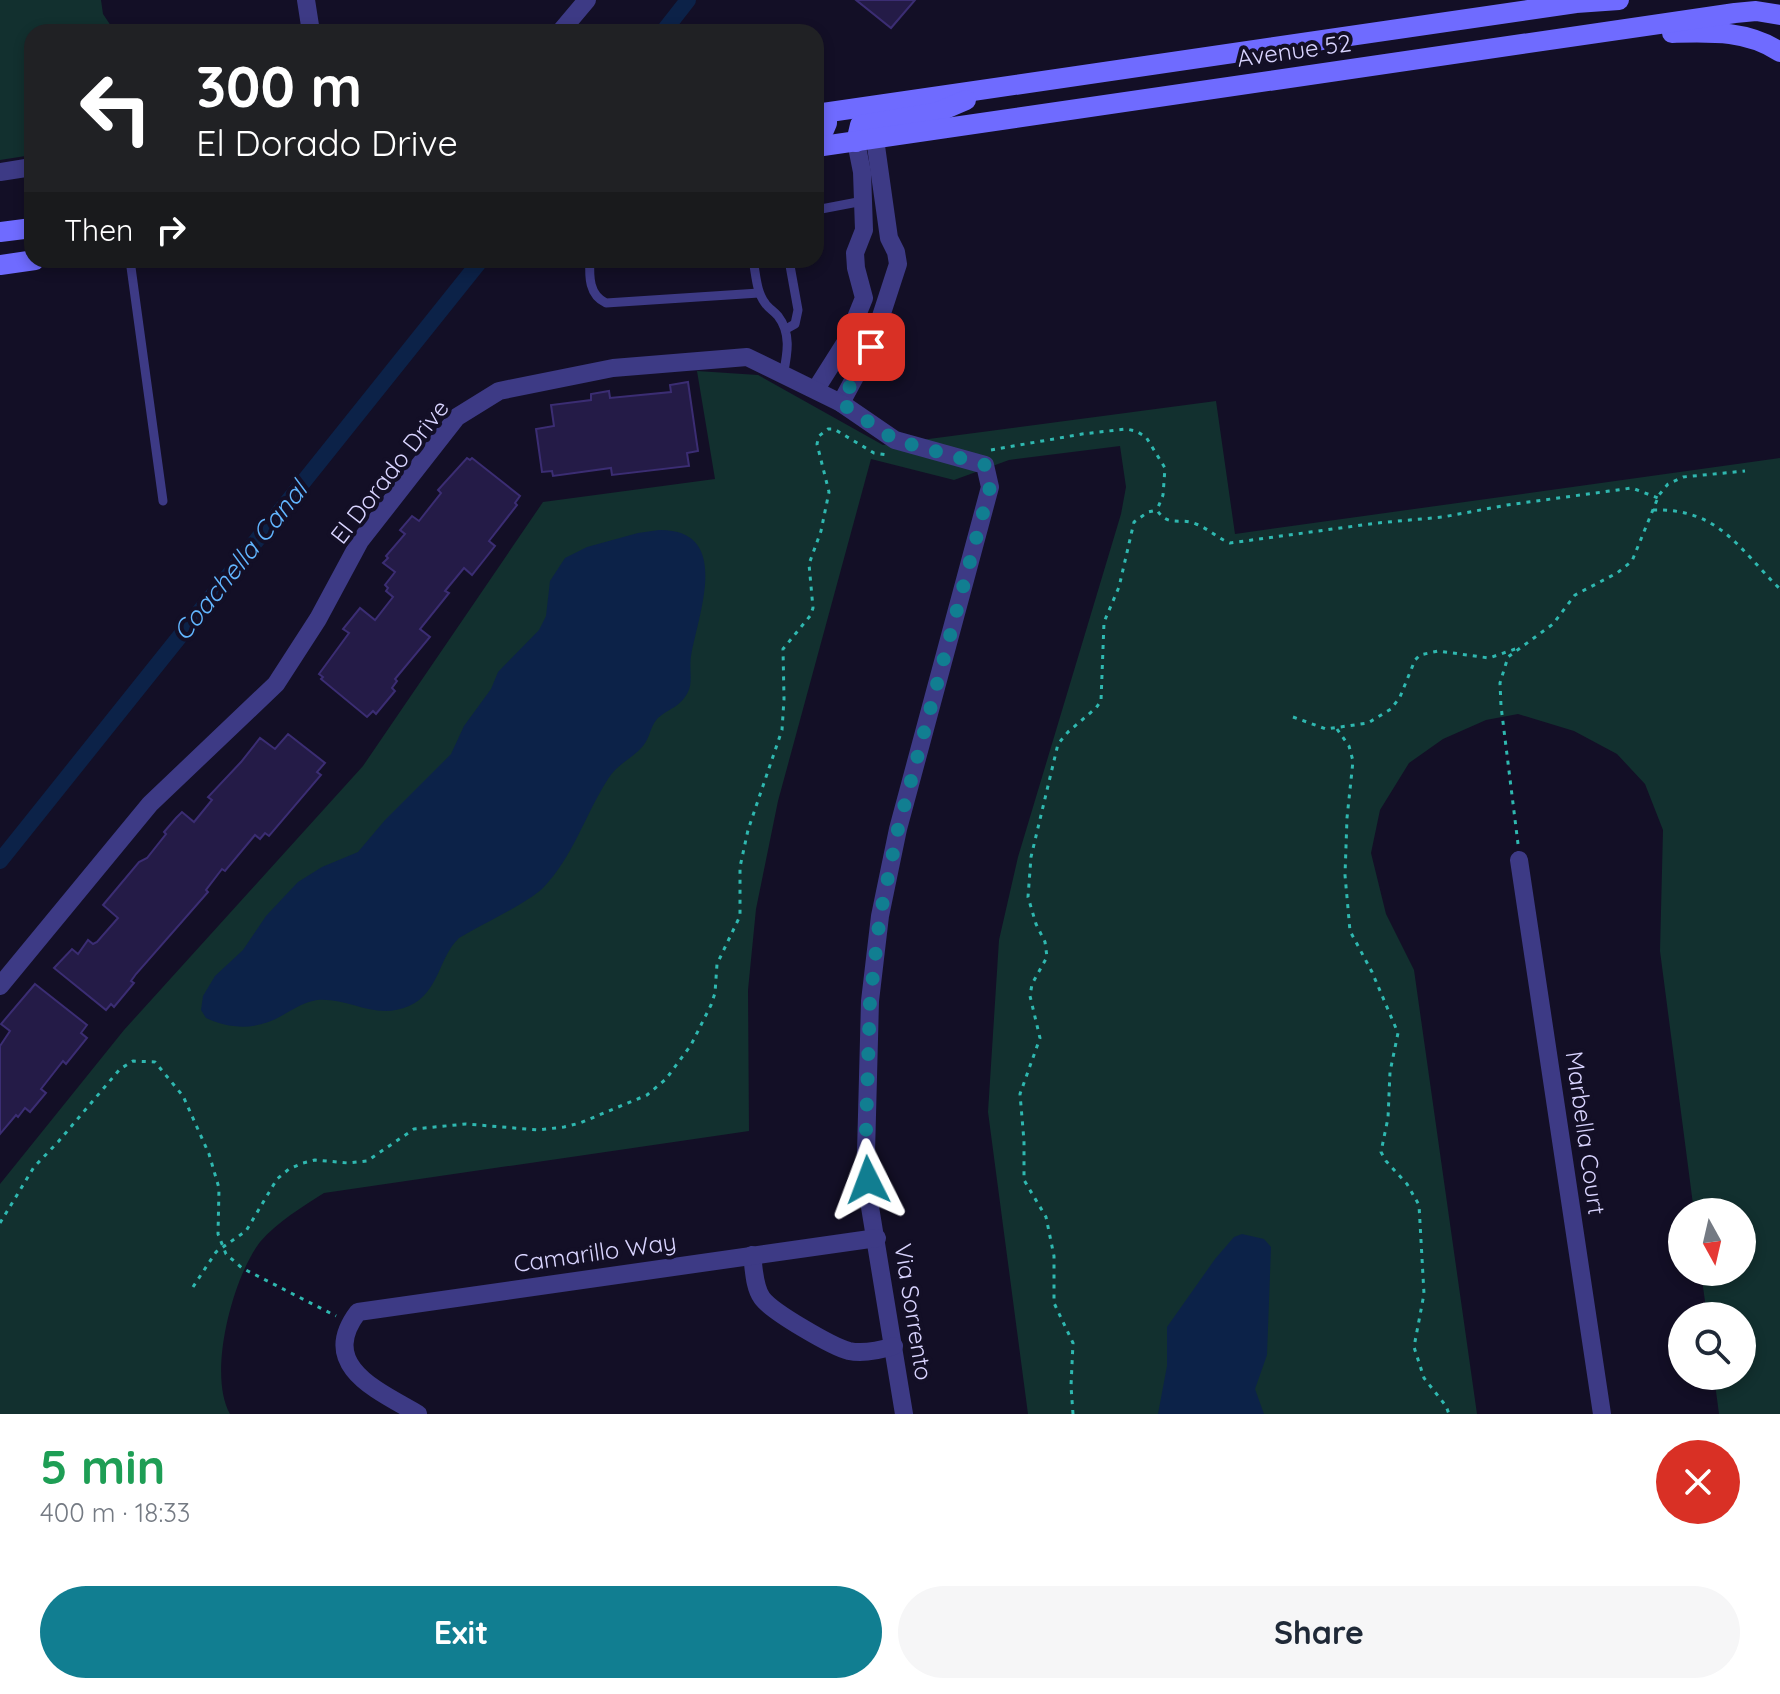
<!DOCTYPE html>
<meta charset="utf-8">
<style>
:root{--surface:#fff;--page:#f6f6f7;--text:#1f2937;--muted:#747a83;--accent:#117e91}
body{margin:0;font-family:Quicksand,sans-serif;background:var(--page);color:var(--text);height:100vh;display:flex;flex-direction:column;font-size:30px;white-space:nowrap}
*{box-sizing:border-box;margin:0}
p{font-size:26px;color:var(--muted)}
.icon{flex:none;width:44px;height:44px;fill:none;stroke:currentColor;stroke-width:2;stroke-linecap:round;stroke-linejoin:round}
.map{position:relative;height:1414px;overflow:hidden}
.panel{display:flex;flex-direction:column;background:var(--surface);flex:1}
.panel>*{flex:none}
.hud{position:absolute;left:24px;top:24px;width:800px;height:244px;border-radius:24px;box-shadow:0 4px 12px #0003;background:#202124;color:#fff;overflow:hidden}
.needle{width:52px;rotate:172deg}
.buttons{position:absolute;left:1668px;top:1198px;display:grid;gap:16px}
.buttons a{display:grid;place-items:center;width:88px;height:88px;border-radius:50%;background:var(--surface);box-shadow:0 4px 12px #0003;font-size:40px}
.pin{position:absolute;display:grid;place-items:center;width:68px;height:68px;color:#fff;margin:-34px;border-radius:16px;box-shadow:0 4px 12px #0006}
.me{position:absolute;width:88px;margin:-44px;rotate:357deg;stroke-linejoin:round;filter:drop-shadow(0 0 6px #0008)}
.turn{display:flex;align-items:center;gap:28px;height:168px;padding:0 40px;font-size:36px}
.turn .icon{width:104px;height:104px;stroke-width:2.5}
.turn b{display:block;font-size:56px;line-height:68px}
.then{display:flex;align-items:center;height:76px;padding:0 40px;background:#0003;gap:16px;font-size:30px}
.round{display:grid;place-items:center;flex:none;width:84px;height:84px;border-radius:42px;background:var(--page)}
.summary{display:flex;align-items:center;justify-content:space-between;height:136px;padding:0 40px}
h1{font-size:48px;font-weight:700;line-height:60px;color:#1e9e55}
.button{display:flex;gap:16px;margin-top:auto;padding:16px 40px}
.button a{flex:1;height:92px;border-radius:48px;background:var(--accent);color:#fff;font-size:32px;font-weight:700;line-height:92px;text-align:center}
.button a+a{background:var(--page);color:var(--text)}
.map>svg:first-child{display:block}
.green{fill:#12302f}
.water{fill:#0c2248}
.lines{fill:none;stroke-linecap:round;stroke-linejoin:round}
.canal{stroke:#0c2248;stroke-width:16}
.building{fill:#241b47;stroke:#3b2d73;stroke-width:2}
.path{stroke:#2fb8b0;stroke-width:3;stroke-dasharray:4 6;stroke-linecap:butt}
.service{stroke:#3d3a85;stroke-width:9}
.minor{stroke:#3d3a85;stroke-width:18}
.secondary{stroke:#6f6bff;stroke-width:20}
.route{stroke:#117e91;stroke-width:14;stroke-dasharray:0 25.2}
.labels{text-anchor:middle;stroke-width:8;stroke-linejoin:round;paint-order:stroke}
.street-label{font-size:24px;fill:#d9d4ff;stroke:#130f26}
.water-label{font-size:26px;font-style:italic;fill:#62b6ff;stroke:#130f26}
</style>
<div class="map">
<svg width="1780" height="1414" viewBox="0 0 1780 1414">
<rect width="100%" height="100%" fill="#130f26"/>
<g class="green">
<polygon points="0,0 101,0 103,14 115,32 32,32 32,155 0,160"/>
<path d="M697,371L758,375L883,445L1216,401L1235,534L1780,458V1414H1719L1714,1376H1742V1316H1707L1701,1272H1742V1212H1694L1660,951L1663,830L1645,784L1617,754L1574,731L1518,714L1486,720L1443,739L1409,763L1380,810L1371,853L1386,914L1414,970L1477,1414H1028L988,1112L999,940L1018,857L1121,514L1126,487L1120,446L1009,460L954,480L871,459L778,801L756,909L748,990L749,1131L324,1193C302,1207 277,1222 260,1242C233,1277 207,1374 230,1414H0V1184L124,1030L363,766L543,502L715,479Z"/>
</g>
<g class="water">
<path d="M659,530C733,529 698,614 691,656C689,668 693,683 688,692C680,708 667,709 657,719C650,727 650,738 643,746C633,758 617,764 608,779C585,815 573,857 543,888C526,904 482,924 459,938C438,958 440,992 409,1006C375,1021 349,997 317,1000C305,1002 293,1009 283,1015C258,1030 232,1030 206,1018L201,1010L203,996L215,976L243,950L266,916L298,882L322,867L358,852L385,820L451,754L464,726L491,689L498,672L539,630L546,616L550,581L565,558L587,547L638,533Z"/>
<polygon points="1242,1234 1264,1239 1271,1247 1267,1355 1255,1389 1264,1414 1158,1414 1167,1366 1167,1327 1215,1259 1234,1237"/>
</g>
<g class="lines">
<g class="canal">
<polyline points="663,32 688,0"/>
<polyline points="0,861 481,260"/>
</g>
</g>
<g class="building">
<polygon points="856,0 915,0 891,28"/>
<polygon points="688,382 698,451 687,453 689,466 612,475 611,468 553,476 552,471 542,472 536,429 554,426 551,405 591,400 591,394 609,391 610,398 671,392 670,385"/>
<polygon points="467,458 470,460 472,458 520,496 515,503 517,505 489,541 495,546 472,575 464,568 445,591 449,593 420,629 430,637 395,679 397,681 392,688 395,691 376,714 373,711 367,717 321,679 323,677 319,674 349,633 343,629 360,608 375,620 393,597 386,591 388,588 385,585 395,572 383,563 388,558 386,556 405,534 400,530 412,516 419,521 441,493 438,490"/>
<polygon points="288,734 325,763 317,772 321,775 269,836 265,833 260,839 255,835 225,871 222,869 206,890 208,892 136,974 131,981 134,983 114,1007 111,1004 106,1010 54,968 72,949 78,954 88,940 93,944 97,942 118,918 103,905 139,862 147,858 166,834 164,832 176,818 182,812 194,822 212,800 208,797 241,762 260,738 275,749"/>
<polygon points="35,984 87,1025 81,1033 87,1038 66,1064 63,1061 41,1089 46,1093 30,1112 25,1108 18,1117 16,1115 0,1134 0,1046 10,1031 1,1024"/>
</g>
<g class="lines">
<g class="path">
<path d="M991,450L1082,434L1126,429L1136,431L1146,437L1165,468L1163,495L1157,510C1168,528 1181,517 1196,524C1209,529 1217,538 1230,543L1377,523L1443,517L1507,505L1632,488L1658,498"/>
<path d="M1653,510C1719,508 1739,549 1780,589"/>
<polyline points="1293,717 1326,729 1368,723 1391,709 1400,697 1415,660 1420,655 1438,651 1489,658 1518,648"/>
<polyline points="1337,729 1349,746 1353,761 1347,818 1345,875 1350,931 1372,972 1398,1033 1390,1072 1388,1118 1381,1152 1386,1161 1407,1184 1419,1205 1424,1294 1414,1347 1424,1378 1446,1406 1449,1414"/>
<polyline points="1518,844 1501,706 1500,683 1508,657 1553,624 1575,595 1617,573 1632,561 1659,495 1668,484 1683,477 1745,471"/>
<polyline points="0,1223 34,1167 58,1142 120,1069 133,1061 155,1062 183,1096 209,1154 219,1188 218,1234 226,1254 242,1268 336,1316"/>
<polyline points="193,1287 216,1252 246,1231 277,1179 289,1169 303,1163 315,1160 348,1163 367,1161 414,1129 466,1124 538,1130 564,1127 580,1123 647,1095 666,1079 691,1045 711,1005 715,993 717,964 740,916 740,867 748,830 782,730 784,699 783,649 810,616 813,608 809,564 821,531 829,492 817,444 819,436 828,429 834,429 874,453 888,455"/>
<polyline points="1073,1414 1071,1386 1073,1343 1054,1303 1054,1256 1046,1217 1024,1180 1024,1141 1020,1094 1040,1038 1030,996 1032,984 1047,957 1045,942 1036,924 1028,897 1031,857 1058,744 1068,732 1096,708 1101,701 1104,622 1119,587 1134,522 1148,512 1157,510"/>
</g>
<g class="service">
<polyline points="816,210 863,201"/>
<polyline points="130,260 163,501"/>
<path d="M590,260C589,277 589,295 606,303L759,293"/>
<path d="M753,260C756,274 756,291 765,303C768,308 774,311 778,316C792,334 787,355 783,376"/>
<polyline points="786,329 795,324 798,310 789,260"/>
</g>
<g class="minor">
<polyline points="306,0 311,32"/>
<polyline points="560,32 587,0"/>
<polyline points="0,172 32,167"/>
<polyline points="816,389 847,340 864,298 856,268 855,253 864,230 862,172 856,142"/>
<polyline points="841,403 871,347 898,264 896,252 889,238 875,139"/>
<polyline points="1519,860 1602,1414"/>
<polyline points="0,986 150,804 276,684 318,619 360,541 457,417 499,391 613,368 747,357 841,403 895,440 985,465 990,487 898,829 880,916 870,1001 866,1153 870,1207 904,1414"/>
<path d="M752,1255C754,1269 754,1287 762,1298C772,1312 833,1347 849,1351C863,1354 881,1350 894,1346"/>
<path d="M418,1414C379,1391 317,1366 358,1312L877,1238"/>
</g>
<g class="secondary">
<path d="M1672,33C1710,32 1747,30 1780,52"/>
<polyline points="816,114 1576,3 1619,0"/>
<polyline points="816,133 824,130 827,123 827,113"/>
<polyline points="856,142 860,125 938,112 966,100"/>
<polyline points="816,147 1735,13 1756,11 1780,15"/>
<polyline points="0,232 32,228"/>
<polyline points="0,265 35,260"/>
</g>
</g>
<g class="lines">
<polyline class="route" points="868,1180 866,1129 870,1001 880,916 898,829 990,487 985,465 895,440 841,403 871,347"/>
</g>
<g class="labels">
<g class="street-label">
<text transform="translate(1294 51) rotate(-8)" y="8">Avenue 52</text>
<text transform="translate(390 472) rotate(-52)" y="8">El Dorado Drive</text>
<text transform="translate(1585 1133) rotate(82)" y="8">Marbella Court</text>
<text transform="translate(595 1253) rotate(-8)" y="8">Camarillo Way</text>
<text transform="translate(913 1312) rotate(81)" y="8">Via Sorrento</text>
</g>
<g class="water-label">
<text transform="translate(240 561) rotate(-51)" y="9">Coachella Canal</text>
</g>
</g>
</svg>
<div class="buttons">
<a><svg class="needle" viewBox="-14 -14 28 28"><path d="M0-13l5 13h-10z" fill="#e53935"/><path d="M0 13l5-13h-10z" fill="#747a83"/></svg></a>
<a><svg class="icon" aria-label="search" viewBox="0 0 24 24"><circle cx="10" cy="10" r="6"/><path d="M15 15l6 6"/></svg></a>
</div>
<div class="pin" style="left:871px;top:347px;background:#d93025"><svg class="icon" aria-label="arrive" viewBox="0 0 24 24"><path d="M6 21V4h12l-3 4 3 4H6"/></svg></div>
<svg class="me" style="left:868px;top:1180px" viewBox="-20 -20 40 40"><path d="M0-17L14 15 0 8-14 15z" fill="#117e91" stroke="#fff" stroke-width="4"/></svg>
<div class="hud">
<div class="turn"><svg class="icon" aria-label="left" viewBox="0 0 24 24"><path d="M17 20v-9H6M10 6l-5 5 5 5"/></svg><div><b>300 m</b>El Dorado Drive</div></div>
<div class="then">Then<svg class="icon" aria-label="right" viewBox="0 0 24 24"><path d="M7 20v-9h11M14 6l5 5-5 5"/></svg></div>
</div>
</div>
<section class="panel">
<div class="summary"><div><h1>5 min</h1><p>400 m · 18:33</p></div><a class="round" style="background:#d93025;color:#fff"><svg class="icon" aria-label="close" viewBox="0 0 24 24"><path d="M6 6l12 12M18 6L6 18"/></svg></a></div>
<div class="button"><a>Exit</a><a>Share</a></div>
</section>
